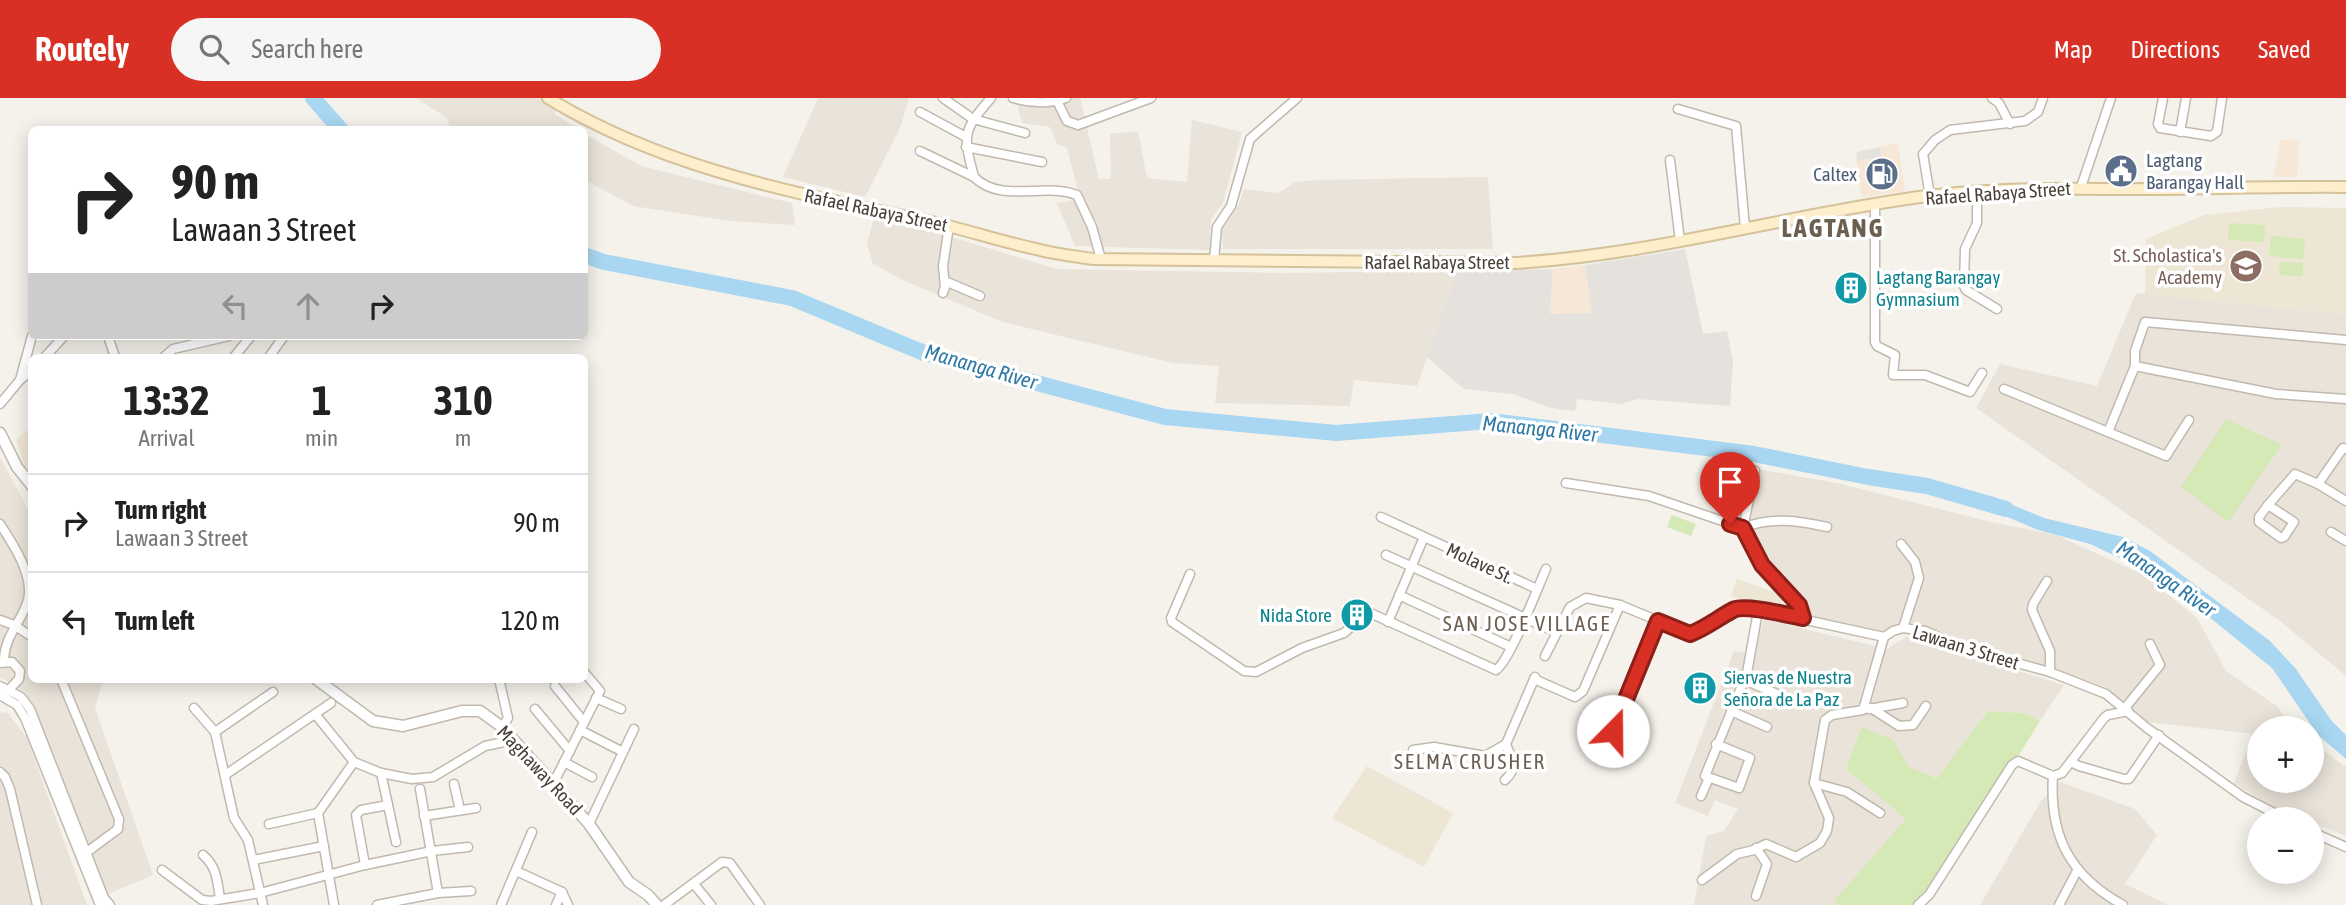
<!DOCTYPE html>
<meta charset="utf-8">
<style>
:root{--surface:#fff;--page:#f6f6f6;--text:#222;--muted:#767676;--line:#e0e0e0;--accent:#d93025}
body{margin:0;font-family:"Asap Condensed",sans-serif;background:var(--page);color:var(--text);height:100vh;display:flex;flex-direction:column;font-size:26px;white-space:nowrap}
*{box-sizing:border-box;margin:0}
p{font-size:23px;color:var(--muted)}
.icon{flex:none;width:38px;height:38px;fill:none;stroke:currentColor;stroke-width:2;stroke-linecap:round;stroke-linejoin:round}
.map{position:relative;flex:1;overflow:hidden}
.sheet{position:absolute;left:28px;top:256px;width:560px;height:329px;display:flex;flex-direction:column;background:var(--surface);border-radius:10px;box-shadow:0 4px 18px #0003}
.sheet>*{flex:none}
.guide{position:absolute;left:28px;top:28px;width:560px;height:214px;border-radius:10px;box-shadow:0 4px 18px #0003;background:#fff;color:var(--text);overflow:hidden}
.controls{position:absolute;left:2247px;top:618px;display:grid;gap:14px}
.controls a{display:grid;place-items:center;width:77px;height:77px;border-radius:50%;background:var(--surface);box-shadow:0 4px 18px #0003;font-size:35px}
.pin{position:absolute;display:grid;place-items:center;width:60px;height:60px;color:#fff;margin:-72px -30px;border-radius:50% 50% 50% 0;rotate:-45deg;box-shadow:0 0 7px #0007}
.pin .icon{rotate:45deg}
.me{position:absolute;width:77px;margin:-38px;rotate:22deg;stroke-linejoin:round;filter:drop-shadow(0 0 5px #0008)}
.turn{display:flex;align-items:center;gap:24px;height:147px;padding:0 28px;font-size:32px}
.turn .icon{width:91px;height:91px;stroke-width:2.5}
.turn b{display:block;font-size:49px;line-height:60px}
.lanes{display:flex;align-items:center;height:66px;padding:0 28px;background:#0003;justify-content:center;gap:35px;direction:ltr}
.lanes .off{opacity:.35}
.eta{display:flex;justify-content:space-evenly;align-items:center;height:119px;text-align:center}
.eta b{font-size:42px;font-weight:700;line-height:49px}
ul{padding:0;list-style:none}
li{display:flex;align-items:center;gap:21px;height:98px;padding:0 28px;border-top:2px solid var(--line)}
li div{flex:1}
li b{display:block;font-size:26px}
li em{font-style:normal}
header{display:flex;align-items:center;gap:42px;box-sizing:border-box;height:98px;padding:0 35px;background:var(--accent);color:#fff}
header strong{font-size:33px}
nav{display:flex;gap:38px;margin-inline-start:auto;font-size:24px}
.search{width:490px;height:63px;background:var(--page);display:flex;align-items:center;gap:18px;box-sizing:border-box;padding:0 24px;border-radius:38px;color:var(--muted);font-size:26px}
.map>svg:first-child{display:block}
.residential{fill:#e9e3d9}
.commercial{fill:#f6e7d7}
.industrial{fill:#e5e1dc}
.education{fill:#eee6d5}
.green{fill:#d4e9b5}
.parking{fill:#e4e2df}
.water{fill:#a9d7f1}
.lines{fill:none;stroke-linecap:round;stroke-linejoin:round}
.river{stroke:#a9d7f1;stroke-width:16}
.minor-casing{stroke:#c1b9ad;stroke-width:11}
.tertiary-casing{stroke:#c1b9ad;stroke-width:13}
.secondary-casing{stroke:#d5c29b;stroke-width:14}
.minor{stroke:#fff;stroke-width:8}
.tertiary{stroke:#fff;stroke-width:10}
.secondary{stroke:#feefcc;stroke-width:10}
.route-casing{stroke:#8d1f18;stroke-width:18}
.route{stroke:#d93025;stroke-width:12}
.labels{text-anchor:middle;stroke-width:7;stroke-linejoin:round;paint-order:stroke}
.service-label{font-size:19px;fill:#4e5e75;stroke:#fff;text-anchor:start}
.street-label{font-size:19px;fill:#4a4239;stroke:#fff}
.education-label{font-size:19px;fill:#785e54;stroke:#fff;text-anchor:end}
.culture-label{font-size:19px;fill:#0d838f;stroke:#fff;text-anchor:start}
.water-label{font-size:21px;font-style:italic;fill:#2e79a6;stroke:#fff}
.neighbourhood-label{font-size:21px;letter-spacing:2px;fill:#6d5f50;stroke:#fff}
.district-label{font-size:26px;font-weight:bold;letter-spacing:2px;fill:#6d5f50;stroke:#fff}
</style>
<header>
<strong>Routely</strong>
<div class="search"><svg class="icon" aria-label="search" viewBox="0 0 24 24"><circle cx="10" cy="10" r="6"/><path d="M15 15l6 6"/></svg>Search here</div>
<nav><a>Map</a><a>Directions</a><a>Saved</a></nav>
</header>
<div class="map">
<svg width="2346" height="807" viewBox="0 0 2346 807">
<rect width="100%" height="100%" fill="#f5f2eb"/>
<g class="residential">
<polygon points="416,0 558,0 555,16 578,31 450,31 447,20"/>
<polygon points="818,0 909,0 900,30 865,99 783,79"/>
<polygon points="1015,0 1080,0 1099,81 1111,81 1110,36 1138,33 1147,80 1187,84 1192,22 1242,34 1223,105 1211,121 1209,152 1075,148 1057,105 1080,101 1067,50 1057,46 1050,29 1022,25"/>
<polygon points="585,36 641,68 792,105 795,127 730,123 633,108 585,82"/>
<polygon points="1488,79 1493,151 1223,151 1222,132 1238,108 1244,91 1279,95 1295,84 1315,82"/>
<polygon points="875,116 1057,171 1282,175 1457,173 1417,288 1354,282 1350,308 1215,305 1219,268 1173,265 1003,224 907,184 873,166 867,146"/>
<polygon points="2136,195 2346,216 2346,578 2280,523 1976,310 2000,266 2097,288"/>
<polygon points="0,359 31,417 32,581 103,581 95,610 153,777 106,797 26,595 0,579"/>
<polygon points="1758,371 1841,386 1991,424 2056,437 2142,476 2197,520 2226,573 2278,609 2291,630 2259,630 2259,682 2312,682 2312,644 2346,669 2346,738 2312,724 2312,721 2304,721 2274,710 2234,685 2253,636 2148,624 2105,589 2064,574 2001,558 1937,536 1918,525 1900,524 1879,535 1804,516 1800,498 1763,465 1748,426"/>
<polygon points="1764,521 1887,551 1907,538 2064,587 2040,623 2025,615 1988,613 1938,680 1909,669 1893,642 1846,671 1907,721 1834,803 1837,807 1694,807 1706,738 1724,733 1738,711 1715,702 1708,718 1675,705 1734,553 1754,556"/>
<polygon points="0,614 8,615 27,640 87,807 0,807"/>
<polygon points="2060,684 2135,711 2157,737 2125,786 2168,807 1980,807 2041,703"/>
</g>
<g class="commercial">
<polygon points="2281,42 2299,43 2297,79 2274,79"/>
<polygon points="1898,45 1905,93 1862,99 1855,54"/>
<polygon points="1585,167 1592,215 1550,217 1553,171"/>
</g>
<polygon class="industrial" points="1685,151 1703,236 1727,233 1733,263 1730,308 1638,301 1621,306 1577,301 1575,313 1552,310 1513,296 1464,291 1427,259 1457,173 1553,171 1550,216 1592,215 1585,167"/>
<g class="education">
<polygon points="2280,109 2346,110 2346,216 2145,196 2146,141 2204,117"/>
<polygon points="31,329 31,377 25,368 16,341"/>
<polygon points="1737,481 1784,497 1778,514 1731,498"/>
<polygon points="1367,668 1453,715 1424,769 1332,720"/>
</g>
<g class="green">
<polygon points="2229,125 2265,127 2264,144 2228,142"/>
<polygon points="2271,138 2305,141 2303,161 2269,158"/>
<polygon points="2280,164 2303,165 2303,178 2279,177"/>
<polygon points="2226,321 2282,347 2228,424 2181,389"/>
<polygon points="1672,417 1696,426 1691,438 1667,429"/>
<polygon points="1988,613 2025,615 2040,623 1935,792 1923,807 1837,807 1834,803 1906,721 1846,671 1862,629 1893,642 1909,669 1937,680"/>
</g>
<polygon class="parking" points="1880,50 1881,58 1858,63 1857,54"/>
<polygon class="water" points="1991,398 2044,420 2123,439 2150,453 2270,543 2296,571 2331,622 2346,637 2346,661 2318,637 2272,570 2160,479 2090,446 2038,432 1986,410"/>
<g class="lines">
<g class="river">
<polyline points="313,0 341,32"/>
<polyline points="584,157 604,164 792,200 924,255 1165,319 1336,335 1491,323 1754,356 1868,379 1927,388 2006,411"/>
</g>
<defs>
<g id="minor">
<polyline points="943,0 973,21 1025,35"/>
<path d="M1013,0C1030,5 1049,6 1066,0"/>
<polyline points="1992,0 1999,5 2010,26"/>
<polyline points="2163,0 2158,26 2160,30 2211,38 2217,34 2222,0"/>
<polyline points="1057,3 1067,23 1078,27 1151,0"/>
<polyline points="1678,11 1736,28 1745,130"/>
<polyline points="920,14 966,39"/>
<polyline points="2180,34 2186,0"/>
<polyline points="966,49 1042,64"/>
<path d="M920,53L974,79C1001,106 1044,84 1077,97L1092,129L1101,161"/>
<polyline points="1670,62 1680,143"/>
<path d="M974,79C963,37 962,33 991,0"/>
<polyline points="2081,89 2111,0"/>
<polyline points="1977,94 1977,125 1965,151 1964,188 1966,192 1997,211"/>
<polyline points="1930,98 1923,56 1935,42 1950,32 2025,23 2038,14 2043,0"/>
<polyline points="1875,106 1875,244 1877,248 1895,257 1893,277 1925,277 1970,294 1982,275"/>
<polyline points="1214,162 1217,129 1231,108 1250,41 1297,0"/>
<polyline points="945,183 980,198"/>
<polyline points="943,195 945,189 943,168 949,128"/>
<polyline points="108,238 115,259"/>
<polyline points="45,259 64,238"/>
<polyline points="164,259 173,251 229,238"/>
<polyline points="234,259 251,238"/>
<polyline points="269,259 284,238"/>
<polyline points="2135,268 2276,296 2346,301"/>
<polyline points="20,282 32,272"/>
<polyline points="2004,291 2166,358 2189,322"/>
<polyline points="0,306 20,282 32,238"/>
<polyline points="2108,334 2135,268 2135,253 2145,224 2346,242"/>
<polyline points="1755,373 1743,430 1762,467 1799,507 1803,520"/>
<path d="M1566,385L1649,398L1743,430C1770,418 1800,423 1827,429"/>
<polyline points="2318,386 2343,350 2346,351"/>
<polygon points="2268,407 2294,424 2284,439 2281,440 2259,424 2259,419"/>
<polyline points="2268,407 2295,376 2318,386 2346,403"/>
<polyline points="1381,419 1537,491"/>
<path d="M0,426C13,446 34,477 28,502C22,524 4,538 4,563"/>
<polyline points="2331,434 2346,443"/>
<polyline points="1901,446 1915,464 1919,480 1903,530"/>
<polyline points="1386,457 1556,534"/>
<path d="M1190,476L1171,520L1172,524L1244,573L1256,574L1302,550L1344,535L1368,514L1496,572C1510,563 1537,491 1546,471"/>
<polyline points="2047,483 2033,506 2032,512 2050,553 2050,574"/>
<polyline points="1399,497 1511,549"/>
<polyline points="0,522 14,527 32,539"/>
<polyline points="1388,524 1424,439"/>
<path d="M1545,558L1570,509L1586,500L1620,507L1690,536C1709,529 1725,511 1746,509L1884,539L1893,533L1903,530L1925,533L1965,551L2050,574L2106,596L2147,630L2243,699L2286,721"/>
<polyline points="0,565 12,564 20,573 19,581 7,594"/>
<polyline points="61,581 119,721 118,731 87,754"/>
<polyline points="499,581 508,620 502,629"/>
<polyline points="1534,581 1575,599 1583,593 1620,507"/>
<polyline points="1745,582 1779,597"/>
<polyline points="0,588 21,599 30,611 104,800 110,807"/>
<polyline points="555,588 584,624"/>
<polyline points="0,597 17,607 25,620 100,807"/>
<polyline points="596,600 621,611"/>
<polyline points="194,610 215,634"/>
<polyline points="1871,610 1899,628 1913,627 1926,608"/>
<polyline points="2125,610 2160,567 2150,546"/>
<polyline points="535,611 570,653"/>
<polyline points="1869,611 1903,605"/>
<polyline points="1731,613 1767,629"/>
<polyline points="315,616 354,664 381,675 412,681 433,679 485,648 514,642"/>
<polyline points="580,632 623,654"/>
<polyline points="1613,633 1658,523"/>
<polyline points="1716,646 1750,660 1739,690 1705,678 1747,575 1758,513"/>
<polyline points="1413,652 1434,649 1485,658 1506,646 1535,579"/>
<polyline points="564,664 592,679"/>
<polyline points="2071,664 2079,668 2124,681 2129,681 2159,637"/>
<polyline points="0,674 5,679 10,691 37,807"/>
<polyline points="225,677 331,605"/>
<path d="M2053,678C2049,738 2070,778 2123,807"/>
<path d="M1505,682C1520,667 1512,663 1506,646"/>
<polyline points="1814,685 1847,694 1880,715"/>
<polyline points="454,686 460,712"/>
<polyline points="553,686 600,593 584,574"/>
<polyline points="420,691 438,795"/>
<polyline points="1701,698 1709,680"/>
<polyline points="388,707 396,744"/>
<polyline points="424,718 476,710"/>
<polyline points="269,726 318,715"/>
<polyline points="589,726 634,631"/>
<polyline points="2312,734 2346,749"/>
<path d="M203,757C217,769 217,783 220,800"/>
<polyline points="253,762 324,748"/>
<polyline points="365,767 356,717 361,712 388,707 381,675"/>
<polyline points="162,772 202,802 211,803 260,795 365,767 432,753 468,749"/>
<polyline points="516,773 562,794 568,807"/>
<polyline points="1702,782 1737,756 1754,752 1766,746 1796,759 1820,745 1827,733 1829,720 1814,685 1825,622 1832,617 1863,612 1884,539"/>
<polyline points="694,786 711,807"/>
<polyline points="1756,798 1767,766 1756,750"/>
<polyline points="263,807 248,742 234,720 215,634 273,594"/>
<polyline points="334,807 318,715 354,664"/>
<polyline points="377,807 438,795 471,793"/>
<polyline points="501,807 532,734"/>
<polyline points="556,807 562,794"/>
<polyline points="664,807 722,764 730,765 760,807"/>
<polyline points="1918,807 1929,797 2012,667 2018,663 2053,678 2062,675 2104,620 2108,617 2128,613"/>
<polyline points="2059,807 2078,771"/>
</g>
<g id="tertiary">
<polyline points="0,335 17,369 32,388"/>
<polyline points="316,581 373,623 403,628 462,613 480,613 502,629 589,726 629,784 648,797 657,807"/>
</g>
<path id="secondary" d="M548,0C664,71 796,95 927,123C964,131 999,143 1036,151C1054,156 1074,158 1093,161L1514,165C1654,157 1789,116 1927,98C1986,91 2048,90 2107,91C2187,92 2266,88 2346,89"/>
</defs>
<use href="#minor" class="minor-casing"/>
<use href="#tertiary" class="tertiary-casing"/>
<use href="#secondary" class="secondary-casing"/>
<use href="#minor" class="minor"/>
<use href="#tertiary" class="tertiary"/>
<use href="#secondary" class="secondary"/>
</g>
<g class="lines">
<defs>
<path id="route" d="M1613,633L1658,523L1690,536C1706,530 1718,520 1733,512C1744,506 1788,517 1803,520L1799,507L1762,467L1743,430L1730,426"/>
</defs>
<use href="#route" class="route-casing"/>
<use href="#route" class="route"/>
</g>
<defs>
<symbol id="civic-disc" viewBox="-11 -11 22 22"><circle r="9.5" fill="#5c6f8a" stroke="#fff"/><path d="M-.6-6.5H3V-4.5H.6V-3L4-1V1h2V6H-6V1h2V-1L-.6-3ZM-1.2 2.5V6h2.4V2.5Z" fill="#fff"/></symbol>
<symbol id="fuel-disc" viewBox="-11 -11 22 22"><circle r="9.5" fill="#5c6f8a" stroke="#fff"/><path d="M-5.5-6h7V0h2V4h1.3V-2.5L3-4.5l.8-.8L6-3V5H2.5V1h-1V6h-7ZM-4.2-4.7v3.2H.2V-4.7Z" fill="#fff"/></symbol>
<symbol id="school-disc" viewBox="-11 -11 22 22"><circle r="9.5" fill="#8d6e63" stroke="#fff"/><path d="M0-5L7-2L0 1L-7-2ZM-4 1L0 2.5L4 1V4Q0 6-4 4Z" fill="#fff"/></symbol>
<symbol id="building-disc" viewBox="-11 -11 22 22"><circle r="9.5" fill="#0f9aa8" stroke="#fff"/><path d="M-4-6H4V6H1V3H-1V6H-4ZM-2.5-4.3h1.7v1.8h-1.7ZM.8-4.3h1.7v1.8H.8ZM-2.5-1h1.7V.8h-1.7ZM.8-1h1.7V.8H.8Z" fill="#fff"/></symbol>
</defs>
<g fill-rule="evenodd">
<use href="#civic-disc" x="2102" y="54" width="38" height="38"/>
<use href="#fuel-disc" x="1863" y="57" width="38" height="38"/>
<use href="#school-disc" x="2227" y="149" width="38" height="38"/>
<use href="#building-disc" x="1832" y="171" width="38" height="38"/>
<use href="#building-disc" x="1338" y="498" width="38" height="38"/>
<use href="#building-disc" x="1681" y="571" width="38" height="38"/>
</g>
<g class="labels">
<g class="service-label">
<text x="2146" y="69">Lagtang<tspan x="2146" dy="22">Barangay Hall</tspan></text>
<text x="1857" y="83" text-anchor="end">Caltex</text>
</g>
<g class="street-label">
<text transform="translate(1998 95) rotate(-4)" y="7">Rafael Rabaya Street</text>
<text transform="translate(876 112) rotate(12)" y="7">Rafael Rabaya Street</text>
<text x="1437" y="171">Rafael Rabaya Street</text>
<text transform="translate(1480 465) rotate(25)" y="7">Molave St.</text>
<text transform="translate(1966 549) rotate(17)" y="7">Lawaan 3 Street</text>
<text transform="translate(540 672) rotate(47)" y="7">Maghaway Road</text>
</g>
<g class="education-label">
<text x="2222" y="164">St. Scholastica's<tspan x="2222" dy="22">Academy</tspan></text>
</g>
<g class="culture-label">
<text x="1876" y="186">Lagtang Barangay<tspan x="1876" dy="22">Gymnasium</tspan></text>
<text x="1332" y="524" text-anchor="end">Nida Store</text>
<text x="1724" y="586">Siervas de Nuestra<tspan x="1724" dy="22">Señora de La Paz</tspan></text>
</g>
<g class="water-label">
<text transform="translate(981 269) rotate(16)" y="7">Mananga River</text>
<text transform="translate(1540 331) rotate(6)" y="7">Mananga River</text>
<text transform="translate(2166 481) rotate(35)" y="7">Mananga River</text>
</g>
<g class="neighbourhood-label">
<text x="1527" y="533">SAN JOSE VILLAGE</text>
<text x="1470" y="671">SELMA CRUSHER</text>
</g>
<g class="district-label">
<text x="1833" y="139">LAGTANG</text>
</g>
</g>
</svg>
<div class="controls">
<a>+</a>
<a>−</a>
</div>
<div class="pin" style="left:1730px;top:426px;background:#d93025"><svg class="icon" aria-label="arrive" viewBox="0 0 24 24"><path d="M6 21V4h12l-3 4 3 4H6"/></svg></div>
<svg class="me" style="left:1613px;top:633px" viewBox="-20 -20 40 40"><circle r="19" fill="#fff"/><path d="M0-13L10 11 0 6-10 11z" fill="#d93025"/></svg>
<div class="guide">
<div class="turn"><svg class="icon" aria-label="right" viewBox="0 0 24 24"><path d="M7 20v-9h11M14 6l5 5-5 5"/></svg><div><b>90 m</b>Lawaan 3 Street</div></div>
<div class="lanes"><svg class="icon off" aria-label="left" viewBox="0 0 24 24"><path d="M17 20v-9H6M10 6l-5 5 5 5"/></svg><svg class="icon off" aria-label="ahead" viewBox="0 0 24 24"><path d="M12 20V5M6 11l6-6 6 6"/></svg><svg class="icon" aria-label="right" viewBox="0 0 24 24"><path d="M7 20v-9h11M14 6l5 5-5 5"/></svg></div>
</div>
<section class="sheet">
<div class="eta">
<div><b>13:32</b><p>Arrival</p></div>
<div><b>1</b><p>min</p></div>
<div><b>310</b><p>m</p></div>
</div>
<ul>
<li><svg class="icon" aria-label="right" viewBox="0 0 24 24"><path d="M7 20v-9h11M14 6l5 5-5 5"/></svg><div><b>Turn right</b><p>Lawaan 3 Street</p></div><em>90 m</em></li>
<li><svg class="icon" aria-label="left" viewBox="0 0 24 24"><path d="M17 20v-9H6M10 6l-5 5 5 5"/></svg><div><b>Turn left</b></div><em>120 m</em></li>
</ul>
</section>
</div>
